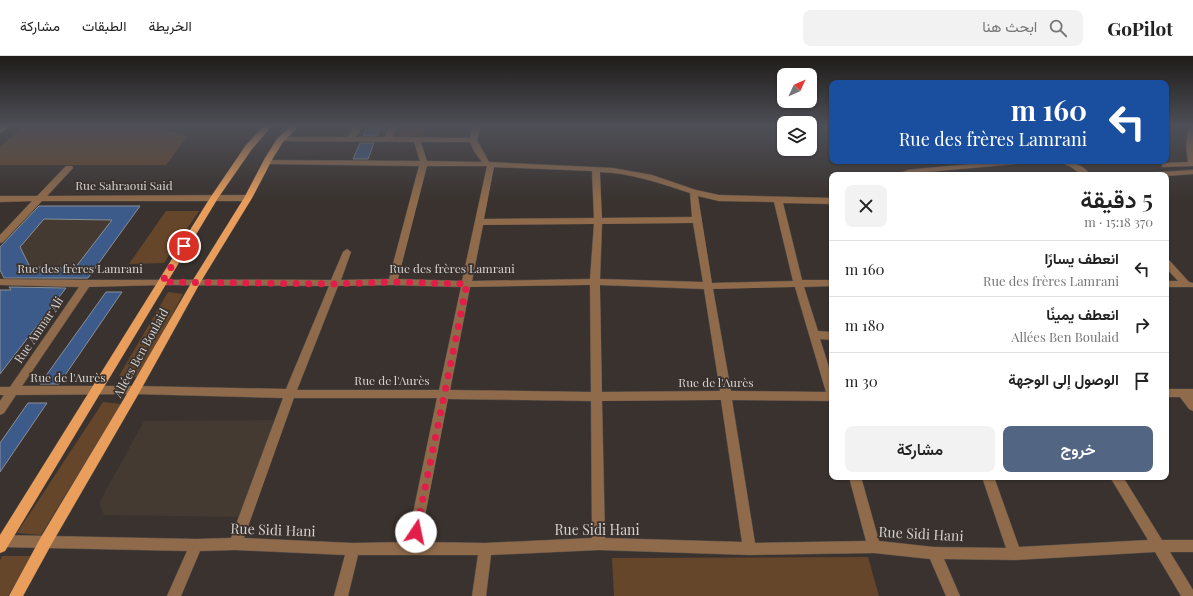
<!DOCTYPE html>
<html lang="ar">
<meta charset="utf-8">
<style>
:root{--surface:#fff;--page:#f2f2f2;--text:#222;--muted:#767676;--line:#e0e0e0;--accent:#526684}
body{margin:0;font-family:"Playfair Display",Vazirmatn,serif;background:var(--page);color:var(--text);direction:rtl;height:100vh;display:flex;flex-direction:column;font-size:15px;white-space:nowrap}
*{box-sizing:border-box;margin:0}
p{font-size:13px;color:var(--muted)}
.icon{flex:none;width:22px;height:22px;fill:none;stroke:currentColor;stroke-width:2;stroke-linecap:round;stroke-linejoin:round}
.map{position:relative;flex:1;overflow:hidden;direction:ltr}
.side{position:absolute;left:829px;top:116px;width:340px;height:308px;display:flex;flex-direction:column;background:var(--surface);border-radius:8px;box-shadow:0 1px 3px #0004;direction:rtl}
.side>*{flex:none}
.guide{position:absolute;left:829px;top:24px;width:340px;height:84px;border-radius:8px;box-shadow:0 1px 3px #0004;direction:rtl;background:#1a4fa0;color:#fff;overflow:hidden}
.needle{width:26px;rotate:46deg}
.tools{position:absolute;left:777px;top:12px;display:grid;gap:8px}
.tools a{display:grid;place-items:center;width:40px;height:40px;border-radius:8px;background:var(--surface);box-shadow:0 1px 3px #0004;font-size:20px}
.pin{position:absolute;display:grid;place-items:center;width:34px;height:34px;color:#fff;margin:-17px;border:2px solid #fff;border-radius:50%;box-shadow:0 1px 4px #0007}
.me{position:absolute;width:44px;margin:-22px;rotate:11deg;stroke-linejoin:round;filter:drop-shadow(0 0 3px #0008)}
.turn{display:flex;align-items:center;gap:14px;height:84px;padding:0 16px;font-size:18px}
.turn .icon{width:52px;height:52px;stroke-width:2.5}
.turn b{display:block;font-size:28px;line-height:34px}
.round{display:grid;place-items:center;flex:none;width:42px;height:42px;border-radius:8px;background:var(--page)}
.summary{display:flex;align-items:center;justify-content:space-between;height:68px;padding:0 16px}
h1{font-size:24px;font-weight:600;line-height:30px}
.primary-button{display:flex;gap:8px;margin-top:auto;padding:8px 16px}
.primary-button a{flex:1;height:46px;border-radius:8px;background:var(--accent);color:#fff;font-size:16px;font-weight:600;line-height:46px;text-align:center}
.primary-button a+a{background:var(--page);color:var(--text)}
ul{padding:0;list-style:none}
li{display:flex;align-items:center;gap:12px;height:56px;padding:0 16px;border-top:1px solid var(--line)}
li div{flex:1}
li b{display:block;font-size:15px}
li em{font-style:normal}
header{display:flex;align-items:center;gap:24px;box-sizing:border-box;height:56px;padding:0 20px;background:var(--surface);border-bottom:1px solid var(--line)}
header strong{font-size:19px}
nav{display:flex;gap:22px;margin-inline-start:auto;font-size:14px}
.search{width:280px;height:36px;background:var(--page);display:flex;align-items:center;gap:10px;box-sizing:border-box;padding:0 14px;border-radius:8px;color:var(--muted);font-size:15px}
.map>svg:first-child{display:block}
.built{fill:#453a31}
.green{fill:#66462b}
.building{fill:#3d5b8a;stroke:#8a8f96;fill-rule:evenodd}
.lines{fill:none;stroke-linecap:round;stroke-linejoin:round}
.minor-casing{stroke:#554f4b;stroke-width:1}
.major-casing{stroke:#554f4b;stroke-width:1}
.minor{fill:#8f6a4b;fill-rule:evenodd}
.major{fill:#ea9e5b;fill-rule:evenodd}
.route{stroke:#e11d48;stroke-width:7;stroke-dasharray:0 12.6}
.labels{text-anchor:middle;stroke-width:3.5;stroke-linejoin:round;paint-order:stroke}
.street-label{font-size:12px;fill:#d5d1ce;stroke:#39322e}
.near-street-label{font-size:14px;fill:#d5d1ce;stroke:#39322e}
</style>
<header>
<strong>GoPilot</strong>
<div class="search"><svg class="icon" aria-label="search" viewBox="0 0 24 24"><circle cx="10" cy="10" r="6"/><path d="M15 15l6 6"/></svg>ابحث هنا</div>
<nav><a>الخريطة</a><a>الطبقات</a><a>مشاركة</a></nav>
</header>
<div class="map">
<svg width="1193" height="540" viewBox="0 0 1193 540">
<rect width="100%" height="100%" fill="#39322e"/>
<g class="built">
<polygon points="36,150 140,150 85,227 7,227 0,214 0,191"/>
<polygon points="280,364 243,461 104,459 99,447 144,365"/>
</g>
<g class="green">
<polygon points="25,70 169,70 166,74 188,80 166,109 0,109 0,90"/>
<polygon points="402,70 426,70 422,82 397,81"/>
<polygon points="166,155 199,155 164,207 129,208"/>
<polygon points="168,236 183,238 139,321 119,320"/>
<polygon points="103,346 121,348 41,479 17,477"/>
<polygon points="2,500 32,500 8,540 0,540 0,504"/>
<polygon points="868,501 879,540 614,540 612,502"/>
</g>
<g class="building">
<polygon points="367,70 381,70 377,80 363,80"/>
<polygon points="360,87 374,87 368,103 353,103"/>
<path d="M39,150H140L88,222H4L0,214V191ZM44,163L112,164L75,212L30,211L20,191Z"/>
<polygon points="9,231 66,232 0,318 0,234 11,234"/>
<polygon points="106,236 122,236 59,328 40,328"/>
<polygon points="28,347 47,347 0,416 0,387"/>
</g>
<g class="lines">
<defs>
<g id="minor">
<path d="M354,70H362L356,81H385L389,70H397L393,81L470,82L473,70H481L477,84L489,106L613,112L652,119L696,134L719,139L832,142V148L783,147L802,224H832V230L804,231L818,275L832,276V284L820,283L832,321V345L732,344L755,487L866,485L849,421H861L879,485L934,491L1006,492L982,421H994L1019,491L1148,484L1110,421H1123L1162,484H1193V496H1170L1193,534V540H1181L1155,496L1015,504L944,503L960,540H946L930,503L874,497L749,499L599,494L491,499L486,540H472L478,499H358L348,540H334L345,499L235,494L200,495L181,540H167L187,495L0,491V479L196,483L231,482L283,342L135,338L16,339L4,357L0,359V345L4,339H0V331H10L79,231L0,229V223C110,225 221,223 331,224L343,196L347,193L351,196L341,224L389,223L419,110L267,108L263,106L267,104L420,105L414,86L282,85L278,83L282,81H348ZM421,86H470L474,95L482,106L427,105ZM427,110H487L462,225L398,223ZM494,111L592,115L594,162L484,163ZM600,116C631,117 660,127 690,137L692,161L602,162ZM698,140L719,145L774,146L793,225L712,227ZM693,167L703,226L600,223L602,168ZM594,168L590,223L472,225L483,169ZM162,229L329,230L286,333L135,330H22L89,231ZM393,229L461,231L439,334H297L338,230ZM590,229L591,336L450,334L470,231ZM600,229L704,233L720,335L602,336ZM795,231L826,336L731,335L713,233ZM294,342H437L407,486L353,487L244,482ZM448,343L591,345L592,482L485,487L420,486ZM721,344L742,486L605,482L602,345Z"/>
<polygon points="1189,70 1193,70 1193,110 1162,111 1162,107 1165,107 1188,106 1186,90"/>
<polygon points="1001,105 1030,105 1026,107 894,119 908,114"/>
<path d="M1058,105C1072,105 1082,108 1091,119H1082L1071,111Z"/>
<polygon points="66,110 72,110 73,112 47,140 248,139 252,142 248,145 42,145 3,186 0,187 0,179 32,145 0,146 0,140 37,140"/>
<polygon points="1193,114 1193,118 1166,120 1141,119 1145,117"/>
<polygon points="1166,203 1169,204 1189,226 1193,227 1193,231 1166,231 1166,225 1178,225 1166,212"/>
<polygon points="1166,333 1193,333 1193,355 1189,353 1180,341 1166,341"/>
</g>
<g id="major">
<polygon points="1,70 10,70 0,77"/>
<polygon points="264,70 272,70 252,93 218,142 5,495 0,497 0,479 210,142 246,89"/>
<polygon points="291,70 299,70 283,86 273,102 252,142 200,227 139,337 51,489 23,540 9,540 41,481 131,331 193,224 244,142 265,102 277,83"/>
</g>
</defs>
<use href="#minor" class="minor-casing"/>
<use href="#major" class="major-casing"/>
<use href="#minor" class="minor"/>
<use href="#major" class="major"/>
</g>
<linearGradient id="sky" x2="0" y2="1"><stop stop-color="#1f1c19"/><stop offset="0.48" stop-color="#4e4f57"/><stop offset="1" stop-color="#4e4f57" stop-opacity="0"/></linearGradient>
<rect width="1193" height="146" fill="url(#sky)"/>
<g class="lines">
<polyline class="route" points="184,190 162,226 335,228 393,226 467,228 416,476"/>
</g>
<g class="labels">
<g class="street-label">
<text x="124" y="134">Rue Sahraoui Said</text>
<text x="80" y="217">Rue des frères Lamrani</text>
<text x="452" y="217">Rue des frères Lamrani</text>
<text transform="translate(39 274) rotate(-56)" y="4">Rue Anmar Ali</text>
<text transform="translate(141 297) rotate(-61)" y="4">Allées Ben Boulaid</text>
<text x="68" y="326">Rue de l'Aurès</text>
<text x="392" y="329">Rue de l'Aurès</text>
<text x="716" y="331">Rue de l'Aurès</text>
</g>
<g class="near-street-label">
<text transform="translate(273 474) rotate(2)" y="5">Rue Sidi Hani</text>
<text x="597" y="479">Rue Sidi Hani</text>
<text transform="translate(921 478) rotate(3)" y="5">Rue Sidi Hani</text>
</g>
</g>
</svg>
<div class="tools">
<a><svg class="needle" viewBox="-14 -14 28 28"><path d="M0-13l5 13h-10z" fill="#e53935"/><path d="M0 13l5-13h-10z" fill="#767676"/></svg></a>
<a><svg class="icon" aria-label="layers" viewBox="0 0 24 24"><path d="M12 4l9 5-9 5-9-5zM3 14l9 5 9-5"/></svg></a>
</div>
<div class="pin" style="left:184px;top:190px;background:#d93025"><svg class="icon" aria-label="arrive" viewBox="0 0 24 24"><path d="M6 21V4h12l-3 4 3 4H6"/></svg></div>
<svg class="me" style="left:416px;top:476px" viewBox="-20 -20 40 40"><circle r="19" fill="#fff"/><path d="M0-13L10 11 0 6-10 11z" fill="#e11d48"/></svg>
<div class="guide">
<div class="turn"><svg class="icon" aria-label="left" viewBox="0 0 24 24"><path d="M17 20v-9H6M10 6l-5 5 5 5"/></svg><div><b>160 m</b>Rue des frères Lamrani</div></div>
</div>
<section class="side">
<div class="summary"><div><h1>5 دقيقة</h1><p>370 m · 15:18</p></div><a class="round"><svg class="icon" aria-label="close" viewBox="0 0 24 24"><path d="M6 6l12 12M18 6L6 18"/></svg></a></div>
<ul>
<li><svg class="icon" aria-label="left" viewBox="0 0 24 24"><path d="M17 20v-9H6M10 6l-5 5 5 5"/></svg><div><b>انعطف يسارًا</b><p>Rue des frères Lamrani</p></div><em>160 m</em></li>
<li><svg class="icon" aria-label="right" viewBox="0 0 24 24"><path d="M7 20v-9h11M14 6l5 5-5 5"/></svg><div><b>انعطف يمينًا</b><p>Allées Ben Boulaid</p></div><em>180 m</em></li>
<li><svg class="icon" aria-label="arrive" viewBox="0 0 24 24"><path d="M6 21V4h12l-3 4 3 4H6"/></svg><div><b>الوصول إلى الوجهة</b></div><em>30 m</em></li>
</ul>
<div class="primary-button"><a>خروج</a><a>مشاركة</a></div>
</section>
</div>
